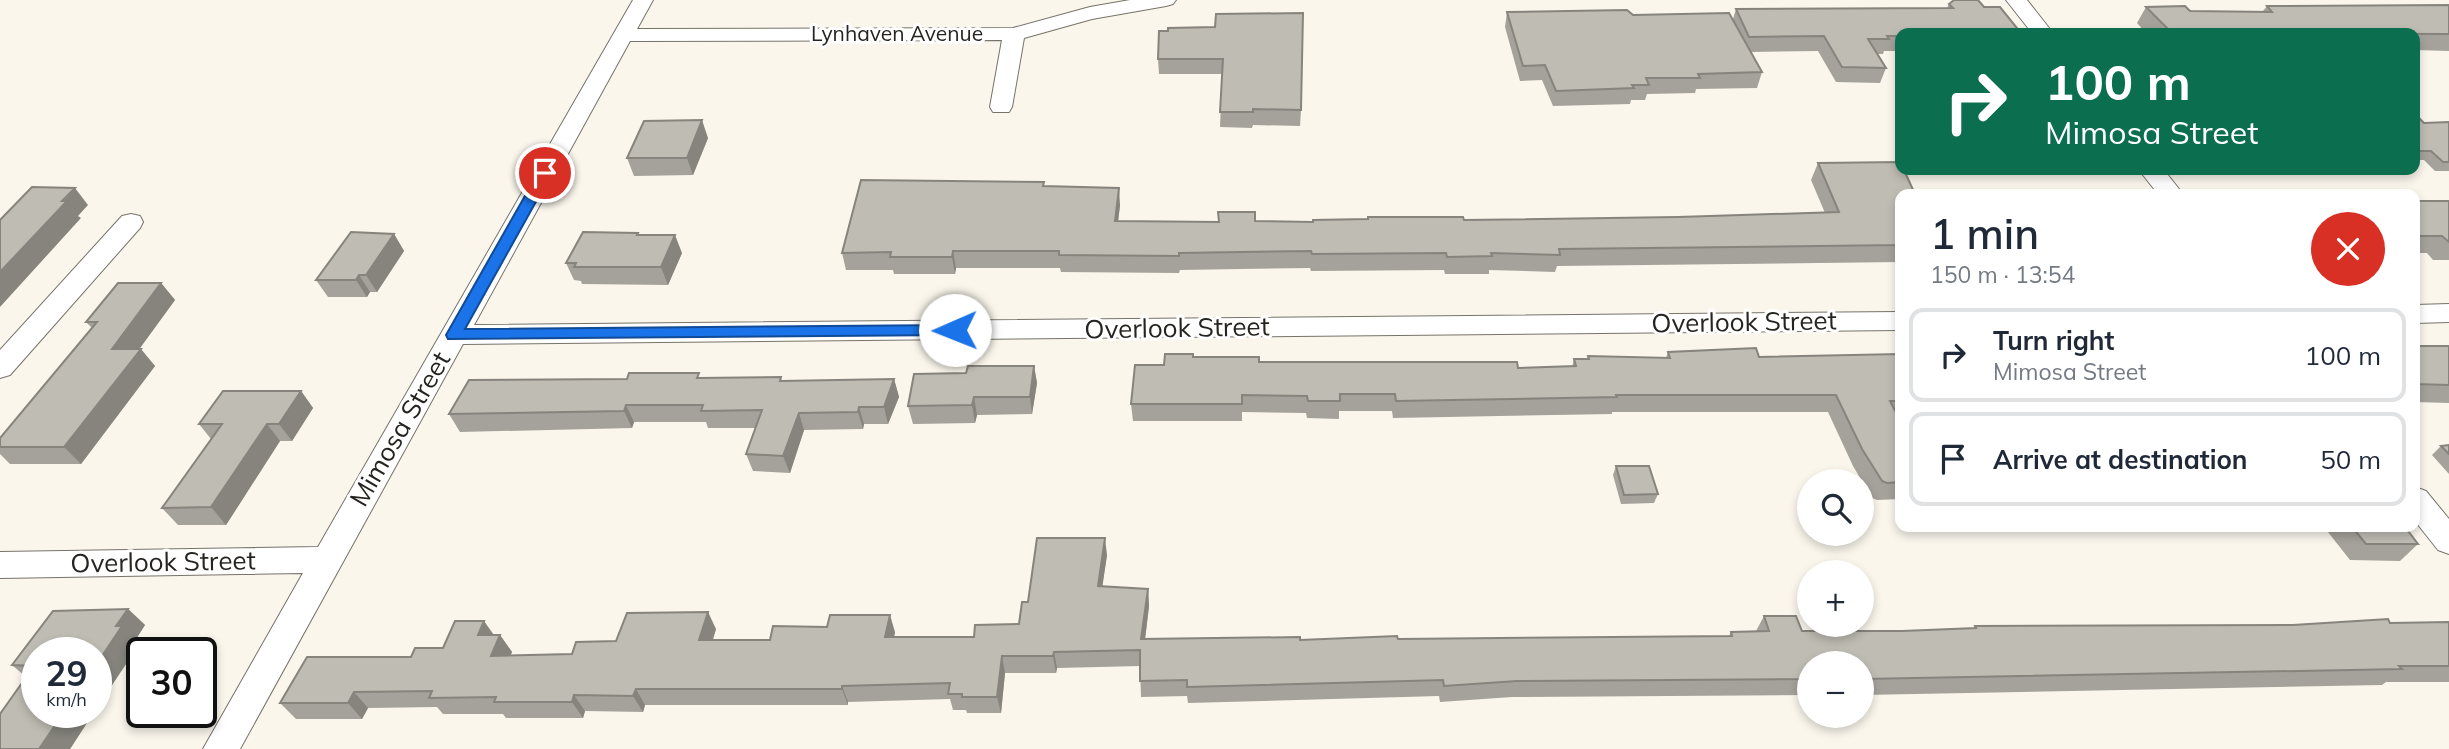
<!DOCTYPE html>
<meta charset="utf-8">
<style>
:root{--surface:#fff;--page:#f6f6f7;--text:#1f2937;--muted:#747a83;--line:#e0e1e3}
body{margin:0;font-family:Mulish,sans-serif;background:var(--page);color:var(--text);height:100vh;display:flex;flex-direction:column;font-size:26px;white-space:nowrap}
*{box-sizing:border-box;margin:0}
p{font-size:23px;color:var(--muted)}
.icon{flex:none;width:38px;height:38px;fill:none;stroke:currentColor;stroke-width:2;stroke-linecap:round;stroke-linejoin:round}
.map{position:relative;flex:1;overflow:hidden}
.details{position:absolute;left:1895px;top:189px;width:525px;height:343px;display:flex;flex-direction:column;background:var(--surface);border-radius:14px;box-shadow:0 4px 10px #0003}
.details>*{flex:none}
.hud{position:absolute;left:1895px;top:28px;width:525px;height:147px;border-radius:14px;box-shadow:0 4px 10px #0003;background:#0b6e4f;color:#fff;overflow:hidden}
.tools{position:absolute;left:1797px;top:469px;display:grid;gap:14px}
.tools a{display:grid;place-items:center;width:77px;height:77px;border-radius:50%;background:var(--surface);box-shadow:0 4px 10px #0003;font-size:35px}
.speed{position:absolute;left:21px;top:637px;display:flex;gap:14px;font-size:35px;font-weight:700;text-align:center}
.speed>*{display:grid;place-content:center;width:91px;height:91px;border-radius:50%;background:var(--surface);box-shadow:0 4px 10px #0003;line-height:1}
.speed small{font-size:18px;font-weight:400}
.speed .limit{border:4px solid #111;border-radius:10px;background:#fff;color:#111}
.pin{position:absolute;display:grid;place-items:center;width:60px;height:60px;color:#fff;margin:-30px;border:4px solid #fff;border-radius:50%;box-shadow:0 2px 7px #0007}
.me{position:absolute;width:77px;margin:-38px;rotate:269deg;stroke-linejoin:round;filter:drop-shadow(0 0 5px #0008)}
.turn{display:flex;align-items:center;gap:24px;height:147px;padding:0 35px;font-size:32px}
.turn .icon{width:91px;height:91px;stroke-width:2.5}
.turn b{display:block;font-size:49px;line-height:60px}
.round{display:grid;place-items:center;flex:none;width:74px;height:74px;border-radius:37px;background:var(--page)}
.overview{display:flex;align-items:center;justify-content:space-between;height:119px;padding:0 35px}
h1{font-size:42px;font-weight:600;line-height:52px}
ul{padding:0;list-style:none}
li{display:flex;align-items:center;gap:21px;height:94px;margin:0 14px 10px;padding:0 21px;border:4px solid var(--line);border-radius:14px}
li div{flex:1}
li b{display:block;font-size:26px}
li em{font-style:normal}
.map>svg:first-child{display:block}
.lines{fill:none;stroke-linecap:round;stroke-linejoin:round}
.street-casing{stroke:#76736a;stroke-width:2}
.street{fill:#fff;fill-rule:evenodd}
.wall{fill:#a4a29a}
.shaded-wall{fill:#86847d}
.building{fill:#bfbcb3;stroke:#86847d;stroke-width:2}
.route{fill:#1a73e8;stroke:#114b97;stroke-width:2}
.labels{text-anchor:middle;stroke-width:6;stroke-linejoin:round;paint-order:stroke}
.far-street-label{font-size:21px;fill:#252420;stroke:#fff}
.street-label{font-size:26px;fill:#252420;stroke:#fff}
</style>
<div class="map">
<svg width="2449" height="749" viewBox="0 0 2449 749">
<rect width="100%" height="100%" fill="#faf6ec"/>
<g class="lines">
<defs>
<g id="street">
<polygon points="633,0 653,0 637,29 1013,28 1090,7 1130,0 1176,0 1173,4 1166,6 1092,19 1024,38 1012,107 1009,112 993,112 990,107 1002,40 630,41 474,325 1900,312 1900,330 463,344 240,749 203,749 303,573 0,578 0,552 318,547"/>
<polygon points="2006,0 2027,0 2053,33 2032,33"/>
<polygon points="2139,170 2164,170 2183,194 2158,194"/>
<polygon points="131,214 140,216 143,222 140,228 10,375 0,378 0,350 122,216"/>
<polygon points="2449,304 2449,322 2415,323 2415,305"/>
<polygon points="2415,487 2426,491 2449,519 2449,554 2438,550 2415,521"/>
</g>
</defs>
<use href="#street" class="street-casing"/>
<use href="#street" class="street"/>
</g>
<g class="wall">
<polygon points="1978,0 1900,33 1900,51 1884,51 1883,54 1878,54 1886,68 1880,83 1836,82 1818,51 1751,52 1762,72 1757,88 1696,89 1695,93 1647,94 1645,100 1631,100 1630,104 1553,106 1542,80 1520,81 1505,27 1507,12 1633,15 1733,19 1736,9 1947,8 1949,4"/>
<polygon points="2449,5 2449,51 2415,50 2415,33 2146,33 2137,23 2146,7 2190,11 2263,11 2267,6"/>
<polygon points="1215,27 1301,110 1300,126 1253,125 1252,128 1220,127 1222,74 1159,74 1158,59"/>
<polygon points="2415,114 2424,123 2449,122 2449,171 2435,171 2424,160 2415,160"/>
<polygon points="708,138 693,175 634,176 627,158"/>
<polygon points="1818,163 1900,194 1900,262 1557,266 1555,272 1489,270 1489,274 1445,274 1444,270 1311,271 1310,268 1180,270 1179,273 1061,272 1060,268 956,268 955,274 894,274 893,270 846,270 842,253 1045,186 1120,205 1118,222 1313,222 1678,217 1825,213 1811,180"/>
<polygon points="2415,201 2449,201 2449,260 2433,260 2427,253 2415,253"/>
<polygon points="638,233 639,235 682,253 668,285 582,284 581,281 574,280 566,263"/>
<polygon points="394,234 404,251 377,292 370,292 367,297 328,297 316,280"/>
<polygon points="161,283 175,300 139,349 155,366 81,464 10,464 0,454 0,438 92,328 86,322"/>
<polygon points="2415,346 2449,346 2449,403 2415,402"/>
<polygon points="1668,352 1772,358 1900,354 1900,499 1877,500 1872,498 1853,466 1828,412 1612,412 1612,414 1393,418 1392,411 1339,411 1339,419 1307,418 1306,413 1242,412 1242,421 1133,421 1131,404 1164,365 1193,357 1259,362 1518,368 1572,367 1574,359 1587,359 1588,356 1666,358"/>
<polygon points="1034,366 1037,383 1032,414 977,415 975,423 913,424 908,406 966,373"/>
<polygon points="701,378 782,381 894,379 899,397 888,424 864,424 863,429 804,430 790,473 753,471 746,454 755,428 708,428 706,422 634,422 632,428 460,432 449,414"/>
<polygon points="301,391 313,408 292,441 280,441 226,525 178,525 162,508 211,439 199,424"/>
<polygon points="2449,445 2449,474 2432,455 2441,446"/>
<polygon points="1616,466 1658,494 1654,503 1621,504 1613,475"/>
<polygon points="2324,527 2405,527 2418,544 2400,561 2350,560"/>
<polygon points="1107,555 1102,586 1148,589 1149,606 1145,639 1300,640 1729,636 1731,632 1756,631 1764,616 1802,631 1902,631 1974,629 1975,626 2293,625 2449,622 2449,682 2386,682 2382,685 1862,695 1862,663 1810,663 1810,695 1512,697 1440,702 1439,696 1188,703 1187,696 1141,697 1140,666 1057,668 1056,673 1005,673 1001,713 967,713 966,710 953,710 950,699 848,702 848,705 645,705 643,712 585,711 583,718 506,718 503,714 443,714 437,707 368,708 362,719 296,719 280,703 411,657 494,635 500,635 512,652 510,656 572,654 616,641 716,629 713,640 770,640 895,632 894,637 974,637 1019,624 1028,602"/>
<polygon points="128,609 145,625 136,639 140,643 96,709 96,653 37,653 37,712 94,712 70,749 0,749 0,714 26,677 12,665 53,611"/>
</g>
<g class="shaded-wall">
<polygon points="702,120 708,138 693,175 687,158"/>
<polygon points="75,188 88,205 78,216 81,218 0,307 0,272"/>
<polygon points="1119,188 1120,205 1116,239 1115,221"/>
<polygon points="394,234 404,251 377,292 366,275"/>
<polygon points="675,235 682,253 668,285 661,267"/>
<polygon points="953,251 956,268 955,274 952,257"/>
<polygon points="359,275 370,292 367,297 356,280"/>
<polygon points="161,283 175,300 127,366 112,349"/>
<polygon points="141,349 155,366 81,464 64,447"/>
<polygon points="1034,366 1037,383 1032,414 1030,397"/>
<polygon points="894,379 899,397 888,424 884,407"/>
<polygon points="301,391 313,408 292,441 279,424"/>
<polygon points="974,397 977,415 975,423 972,405"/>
<polygon points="626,405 634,422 632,428 624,411"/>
<polygon points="859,407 864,424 863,429 858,412"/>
<polygon points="799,413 804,430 790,473 783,456"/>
<polygon points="267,424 280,441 226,525 211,507"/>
<polygon points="1105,538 1107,555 1100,603 1098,586"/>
<polygon points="1148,589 1149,606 1143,656 1141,639"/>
<polygon points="128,609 145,625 136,639 140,643 96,709 96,665 116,626"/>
<polygon points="708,612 716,629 707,656 699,640"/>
<polygon points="890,615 895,632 891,654 885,637"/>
<polygon points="484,621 496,638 478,635"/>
<polygon points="500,635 512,652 503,672 491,656"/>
<polygon points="1054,652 1057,668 1056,673 1053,656"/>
<polygon points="1002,656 1005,673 1001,713 997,697"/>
<polygon points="842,686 848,702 848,705 842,689"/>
<polygon points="636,689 645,705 643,712 633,696"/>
<polygon points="354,692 368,708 362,719 348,703"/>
<polygon points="574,695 585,711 583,718 572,702"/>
<polygon points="64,712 94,712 70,749 39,749"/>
</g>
<g class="building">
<polygon points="1954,0 1978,0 1984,7 2000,7 2021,33 1900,33 1900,36 1887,36 1889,39 1868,39 1886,68 1842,67 1824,36 1749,37 1736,9 1953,8 1949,4"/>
<polygon points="2449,5 2449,34 2172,33 2146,7 2185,6 2190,11 2272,12 2267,6"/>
<polygon points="1627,10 1633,15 1729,13 1762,72 1698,74 1700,78 1646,78 1649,85 1632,85 1634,88 1556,91 1545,65 1523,66 1507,12"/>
<polygon points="1303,13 1301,110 1253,109 1253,112 1220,112 1223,59 1158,59 1159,31 1168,31 1168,28 1215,27 1216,14"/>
<polygon points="2415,114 2424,123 2449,122 2449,162 2443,162 2431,151 2415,151"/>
<polygon points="702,120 687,158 627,158 644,121"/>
<polygon points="1900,162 1900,170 1904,170 1915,194 1900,194 1900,245 1559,249 1560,255 1491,253 1492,256 1447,257 1446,253 1312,254 1311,251 1179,253 1179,256 1059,255 1059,251 953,251 952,257 890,257 891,252 842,253 861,180 1044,182 1043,186 1119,188 1115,221 1219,222 1218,212 1255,212 1255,221 1313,222 1313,220 1368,219 1368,217 1463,217 1464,220 1678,217 1839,212 1818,163"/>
<polygon points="32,187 75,188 62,201 67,201 0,272 0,220"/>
<polygon points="2415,201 2449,201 2449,242 2442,236 2415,236"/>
<polygon points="351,232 394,234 366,275 359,275 356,280 316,280"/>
<polygon points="583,232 638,233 637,235 675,235 661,267 574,267 576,263 566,263"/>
<polygon points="118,283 161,283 112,349 141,349 64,447 0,447 0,438 97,322 86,322"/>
<polygon points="2415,346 2449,346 2449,385 2415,384"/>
<polygon points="1756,348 1759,357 1900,354 1900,401 1890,401 1900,420 1900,482 1887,483 1882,481 1862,449 1836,395 1616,395 1617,397 1396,401 1395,394 1340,394 1340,401 1308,401 1307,396 1242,395 1242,404 1131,404 1135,365 1164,365 1165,354 1193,354 1193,357 1259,357 1259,362 1517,362 1518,368 1576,366 1574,359 1589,359 1588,356 1670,358 1668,352"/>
<polygon points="968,366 1034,366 1030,397 974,397 972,405 908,406 914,374 966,373"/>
<polygon points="629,373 699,373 697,378 781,377 780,381 894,379 884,407 859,407 858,412 799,413 783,456 746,454 762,410 701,411 703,405 626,405 624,411 449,414 469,380 627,379"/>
<polygon points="223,391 301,391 279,424 267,424 211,507 162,508 222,424 199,424"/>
<polygon points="2449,445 2449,454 2441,446"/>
<polygon points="1616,466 1649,466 1658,494 1624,495"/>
<polygon points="2352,527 2405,527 2418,544 2366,544"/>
<polygon points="1037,538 1105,538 1098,586 1148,589 1141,639 1300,637 1300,640 1397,636 1398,639 1732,636 1731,632 1769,631 1764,616 1796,616 1802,631 1902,631 1976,628 1975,626 2293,625 2388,619 2390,623 2449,622 2449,666 2399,666 2402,669 1862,679 1862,663 1810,663 1810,679 1517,681 1444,686 1443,680 1187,687 1187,680 1140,681 1140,650 1054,652 1053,656 1002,656 997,697 962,697 962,694 948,694 950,683 842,686 842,689 636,689 633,696 574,695 572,702 494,702 496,697 429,698 432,691 354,692 348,703 280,703 307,657 411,657 415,648 443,648 455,621 484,621 478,635 500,635 491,656 572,654 576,642 616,641 627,613 708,612 699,640 770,640 773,626 827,627 830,615 890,615 885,637 974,637 975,625 1019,624 1022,602 1028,602"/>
<polygon points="128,609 116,626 122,626 96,665 96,653 37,653 37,712 64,712 39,749 0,749 0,714 34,666 12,665 53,611"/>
</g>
<polygon class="route" points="545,169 552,173 465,329 955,325 962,330 955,335 448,339 446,335 538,173"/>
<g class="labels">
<g class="far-street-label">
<text x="897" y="41">Lynhaven Avenue</text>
</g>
<g class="street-label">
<text transform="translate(1744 322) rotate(-1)" y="9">Overlook Street</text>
<text transform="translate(1177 328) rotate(-1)" y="9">Overlook Street</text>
<text transform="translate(400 429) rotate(-60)" y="9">Mimosa Street</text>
<text transform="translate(163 562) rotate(-1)" y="9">Overlook Street</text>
</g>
</g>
</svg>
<div class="tools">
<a><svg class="icon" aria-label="search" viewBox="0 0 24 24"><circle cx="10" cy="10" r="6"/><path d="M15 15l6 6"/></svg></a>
<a>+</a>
<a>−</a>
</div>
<div class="speed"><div>29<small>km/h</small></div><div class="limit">30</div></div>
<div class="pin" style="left:545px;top:173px;background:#d93025"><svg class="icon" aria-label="arrive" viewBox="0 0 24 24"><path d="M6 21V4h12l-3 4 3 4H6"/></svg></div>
<svg class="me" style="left:955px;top:330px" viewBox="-20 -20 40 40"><circle r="19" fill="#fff"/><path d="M0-13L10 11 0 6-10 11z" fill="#1a73e8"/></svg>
<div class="hud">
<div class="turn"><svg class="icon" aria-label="right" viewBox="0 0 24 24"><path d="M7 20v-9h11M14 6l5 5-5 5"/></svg><div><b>100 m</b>Mimosa Street</div></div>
</div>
<section class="details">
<div class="overview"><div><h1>1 min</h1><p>150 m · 13:54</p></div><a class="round" style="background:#d93025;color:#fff"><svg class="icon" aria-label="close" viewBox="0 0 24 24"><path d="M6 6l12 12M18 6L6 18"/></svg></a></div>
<ul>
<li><svg class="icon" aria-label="right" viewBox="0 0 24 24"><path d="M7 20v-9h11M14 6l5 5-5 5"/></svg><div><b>Turn right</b><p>Mimosa Street</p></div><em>100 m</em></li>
<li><svg class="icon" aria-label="arrive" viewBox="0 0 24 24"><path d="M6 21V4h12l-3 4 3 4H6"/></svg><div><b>Arrive at destination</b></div><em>50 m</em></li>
</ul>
</section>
</div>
